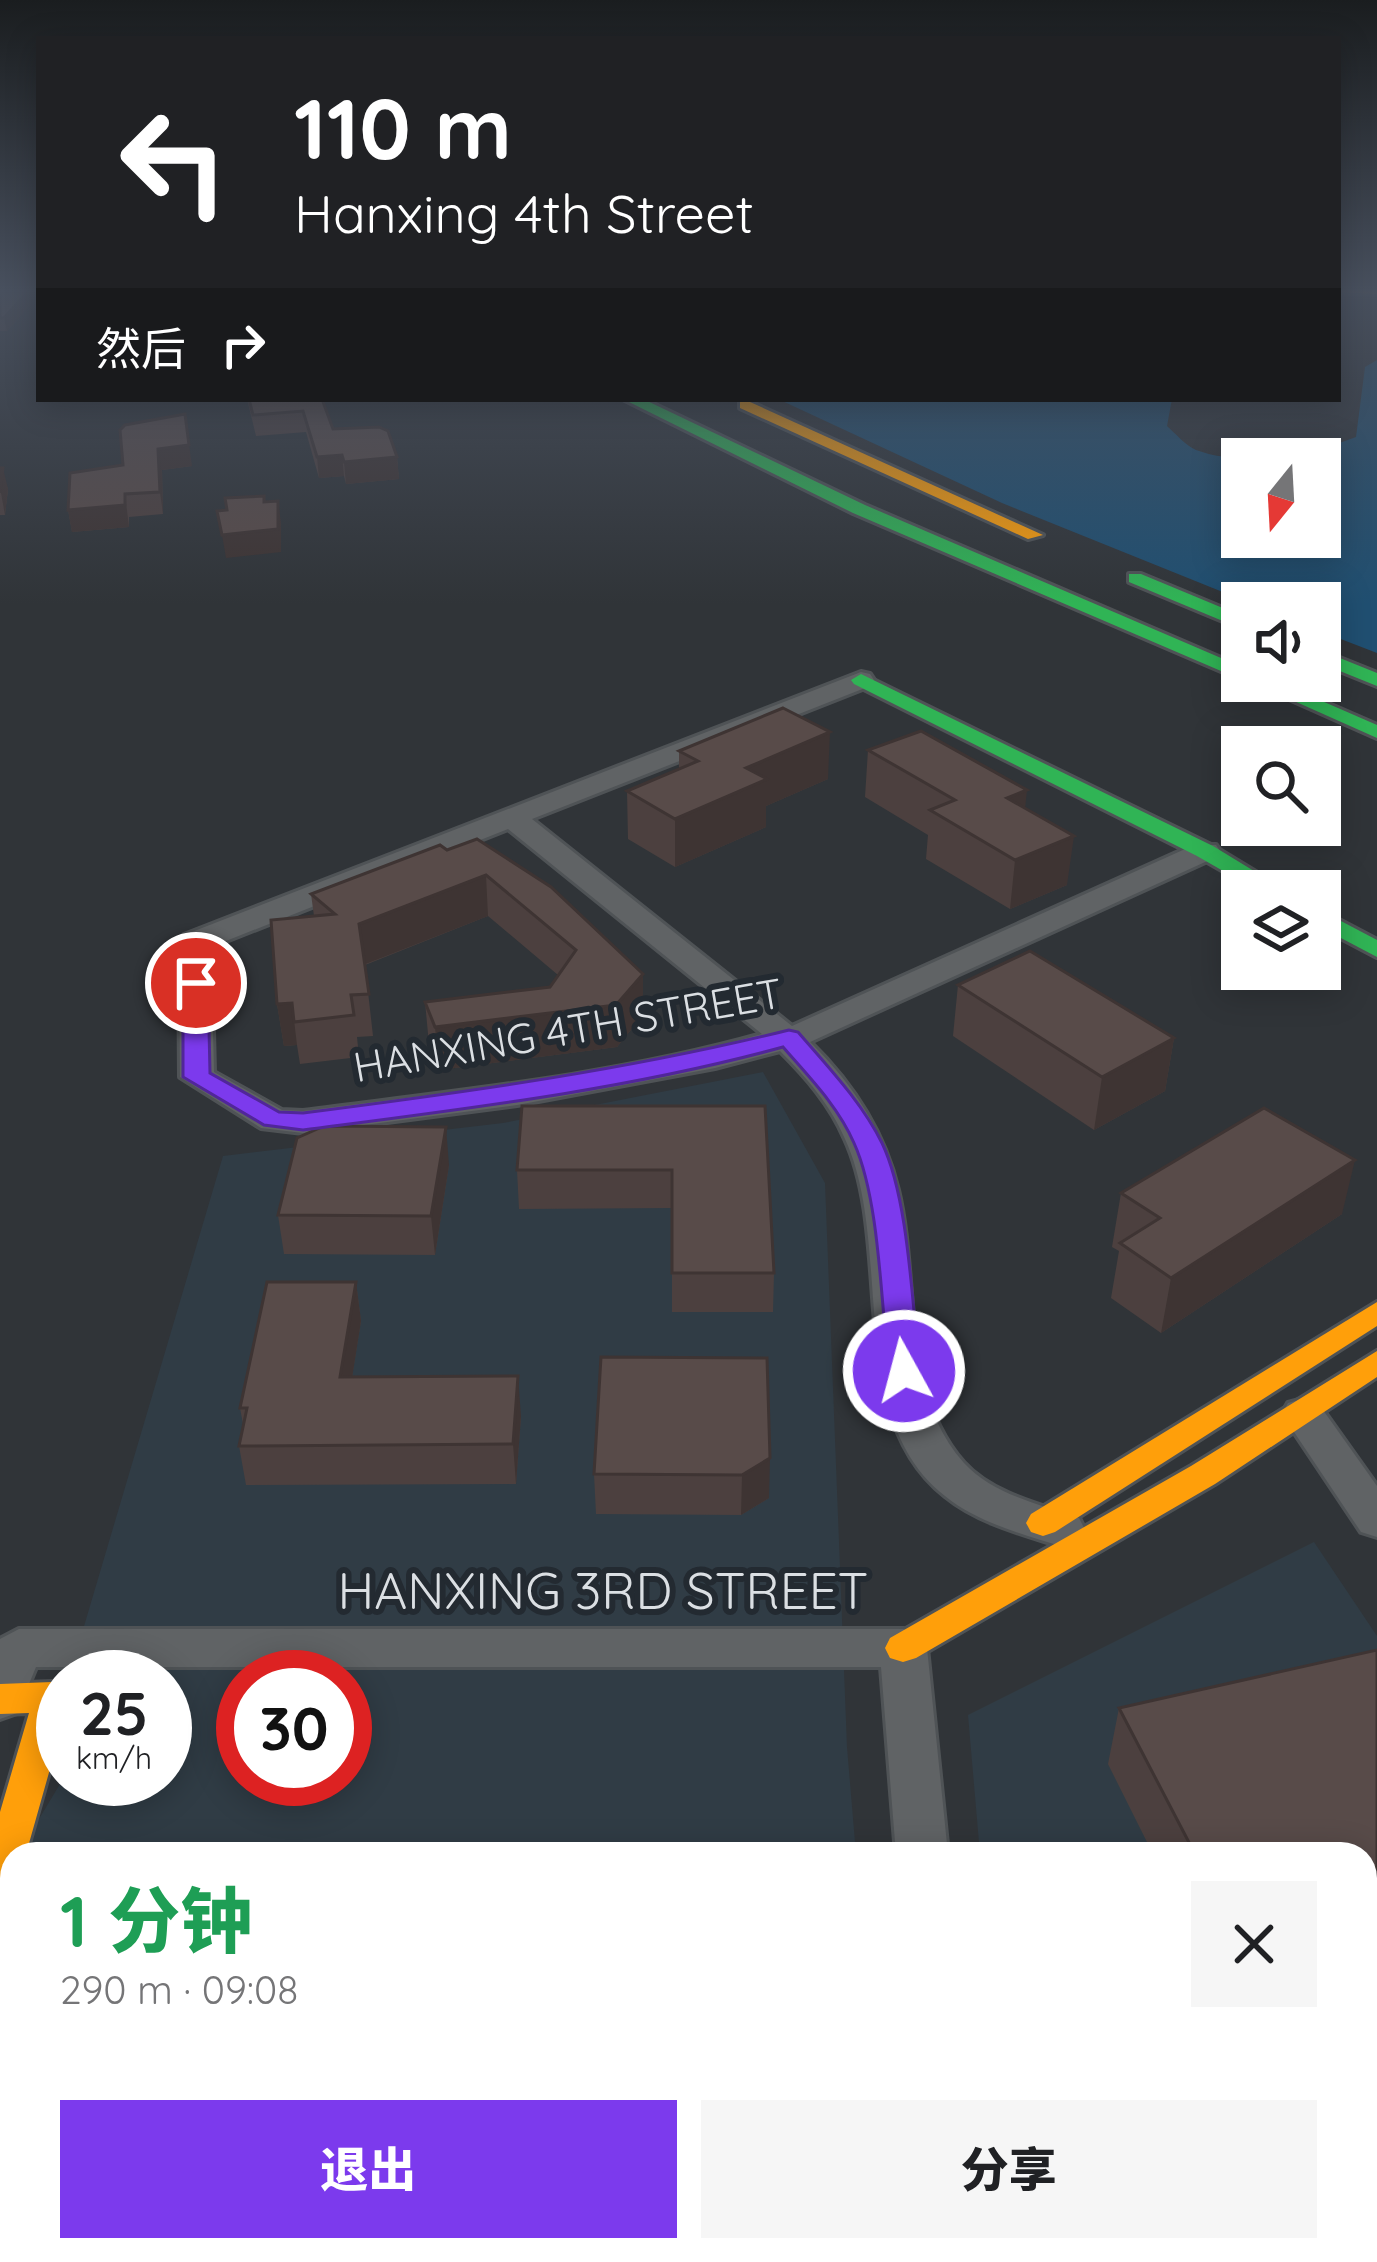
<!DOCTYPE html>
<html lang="zh">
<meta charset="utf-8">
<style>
:root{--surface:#fff;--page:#f6f6f6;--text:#202124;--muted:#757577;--accent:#7c3aed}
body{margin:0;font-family:Quicksand,"Noto Sans SC",sans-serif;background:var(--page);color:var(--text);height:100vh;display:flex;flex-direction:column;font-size:45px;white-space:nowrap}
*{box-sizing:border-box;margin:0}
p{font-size:39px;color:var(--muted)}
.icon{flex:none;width:66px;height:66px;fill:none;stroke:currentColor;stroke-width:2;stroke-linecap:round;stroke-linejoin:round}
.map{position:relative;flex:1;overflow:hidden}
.drawer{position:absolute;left:0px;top:1842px;width:1377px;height:420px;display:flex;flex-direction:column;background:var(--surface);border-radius:36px 36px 0 0;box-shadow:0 6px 30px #0003}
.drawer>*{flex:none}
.top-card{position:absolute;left:36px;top:36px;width:1305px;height:366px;border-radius:0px;box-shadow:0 6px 30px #0003;background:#202124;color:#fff;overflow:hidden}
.needle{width:78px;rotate:198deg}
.controls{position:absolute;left:1221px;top:438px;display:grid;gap:24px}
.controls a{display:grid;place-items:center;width:120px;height:120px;border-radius:0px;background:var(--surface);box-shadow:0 6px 30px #0003;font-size:60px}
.speed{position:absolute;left:36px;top:1650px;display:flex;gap:24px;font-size:60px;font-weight:700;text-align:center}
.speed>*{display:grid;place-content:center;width:156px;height:156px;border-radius:50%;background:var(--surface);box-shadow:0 6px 30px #0003;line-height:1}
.speed small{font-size:30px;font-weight:400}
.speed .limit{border:18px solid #d22;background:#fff;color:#111}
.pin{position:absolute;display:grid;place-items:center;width:102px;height:102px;color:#fff;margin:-51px;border:6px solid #fff;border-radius:50%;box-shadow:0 3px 12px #0007}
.me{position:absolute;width:132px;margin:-66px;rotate:353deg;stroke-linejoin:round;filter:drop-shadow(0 0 9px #0008)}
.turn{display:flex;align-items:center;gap:42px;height:252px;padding:0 60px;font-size:54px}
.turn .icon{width:156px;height:156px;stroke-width:2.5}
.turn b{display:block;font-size:84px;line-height:102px}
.then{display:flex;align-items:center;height:114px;padding:0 60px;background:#0003;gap:24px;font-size:45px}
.round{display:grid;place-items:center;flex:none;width:126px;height:126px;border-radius:0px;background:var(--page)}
.head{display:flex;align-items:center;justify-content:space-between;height:204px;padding:0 60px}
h1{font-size:72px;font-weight:800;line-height:90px;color:#1e9e55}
.action{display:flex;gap:24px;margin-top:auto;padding:24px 60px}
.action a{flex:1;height:138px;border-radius:0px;background:var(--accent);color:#fff;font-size:48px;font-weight:800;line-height:138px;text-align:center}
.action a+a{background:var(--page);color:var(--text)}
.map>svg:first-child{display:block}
.built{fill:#303c45;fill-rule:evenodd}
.green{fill:#204f71;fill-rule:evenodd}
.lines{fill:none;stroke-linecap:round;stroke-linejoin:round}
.street-casing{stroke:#4f5356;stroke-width:6}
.fast-casing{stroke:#4f5356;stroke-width:6}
.slow-casing{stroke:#4f5356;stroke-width:6}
.street{fill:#606365;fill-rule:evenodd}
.fast{fill:#30b455;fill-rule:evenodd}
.slow{fill:#ff9f0a;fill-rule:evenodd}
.wall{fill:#4c403f}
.shaded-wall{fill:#3e3433}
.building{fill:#584b49;stroke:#3e3433;stroke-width:3}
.route{fill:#7c3aed;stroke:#51269a;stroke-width:3}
.labels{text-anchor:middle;stroke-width:12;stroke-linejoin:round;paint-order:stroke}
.street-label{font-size:42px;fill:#dbdfe3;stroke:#232a31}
.near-street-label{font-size:51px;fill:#dbdfe3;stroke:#232a31}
</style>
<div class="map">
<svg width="1377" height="2262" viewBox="0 0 1377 2262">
<rect width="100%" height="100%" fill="#303438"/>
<g class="built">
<path d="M763,1072L825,1183L847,1747L856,1854H18L63,1779H165V1677H69L223,1156L503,1123ZM243,1677H345V1779H243Z"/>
<polygon points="1314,1542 1377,1636 1377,2262 1016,2262 1015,2250 1365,2250 1365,1854 980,1854 968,1715"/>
<polygon points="12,1874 12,2250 890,2250 891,2262 0,2262 0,1916"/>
</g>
<path class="green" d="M1377,360V653L1320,631V603H1250L1002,503L778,399H1172L1167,426C1175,433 1186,446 1196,450C1245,468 1310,455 1356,437L1365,367ZM1242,459H1320V537H1242Z"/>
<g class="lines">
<defs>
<g id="street">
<path d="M861,672L870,674L874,680L870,686L532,819L792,1026L1194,845H1216L1220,851L1216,857L810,1042C853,1084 884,1131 898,1190C919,1276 900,1392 964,1463C992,1494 1041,1505 1079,1518L1085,1530L1079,1542L1063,1547C1023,1534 978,1523 945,1496C844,1417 894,1245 845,1139C830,1104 806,1077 780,1051L715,1068L517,1105L303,1133L261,1128L180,1077L179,942L184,935ZM508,829L762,1034C613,1076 456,1091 303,1111L282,1110L214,1072L211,947Z"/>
<polygon points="1303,1399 1318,1403 1377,1486 1377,1537 1361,1532 1282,1414 1288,1403"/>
<polygon points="19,1629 903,1629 920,1634 927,1648 948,1854 896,1854 881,1667 36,1667 17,1713 0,1719 0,1639"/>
<polygon points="927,2250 987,2250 988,2262 928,2262"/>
</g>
<g id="fast">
<polygon points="623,399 643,399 865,505 1242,667 1242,680 853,513"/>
<polygon points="1129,574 1141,574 1242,616 1242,629 1129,582"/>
<polygon points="1320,650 1377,673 1377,686 1320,663"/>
<polygon points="861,674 1213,846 1287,891 1258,891 1197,856 854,684 851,680"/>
<polygon points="1249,681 1276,681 1377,725 1377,738"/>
<polygon points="1320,910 1377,940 1377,957 1320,927"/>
</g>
<g id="slow">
<polygon points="1338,287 1377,287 1377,294 1338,292"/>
<polygon points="740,402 750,402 1043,535 1028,539 740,408"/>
<polygon points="1377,1302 1377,1326 1055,1532 1043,1536 1031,1532 1026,1523 1031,1514"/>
<polygon points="1377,1351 1377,1377 1215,1484 916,1658 903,1662 890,1658 885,1648 890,1638 1191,1466"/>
<polygon points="52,1682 63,1686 63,1723 26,1854 12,1854 12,1891 0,1896 0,1812 29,1713 0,1714 0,1684"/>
</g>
</defs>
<use href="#street" class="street-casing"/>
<use href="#fast" class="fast-casing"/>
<use href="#slow" class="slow-casing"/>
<use href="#street" class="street"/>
<use href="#fast" class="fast"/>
<use href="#slow" class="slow"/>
</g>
<g class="wall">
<polygon points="0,292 30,305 7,331 0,331"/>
<polygon points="247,399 322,399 333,429 397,457 399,479 346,484 344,476 319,478 306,432 256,436"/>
<polygon points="123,465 192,466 162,470 163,514 129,517 129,527 72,532 68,510"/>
<polygon points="0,468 8,489 5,515 0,515"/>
<polygon points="868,750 1025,808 1067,885 1010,909 926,859 928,835 865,797"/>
<polygon points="679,751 828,779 766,806 766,827 675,867 628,839 627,791 679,769"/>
<polygon points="440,845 643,974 643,1015 617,1047 439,1070 429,1044 425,1002 550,987 558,975 488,916 365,965 373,1036 357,1037 359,1057 300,1064 297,1045 284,1046 277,1004 314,916 311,894"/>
<polygon points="958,985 1174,1038 1165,1091 1094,1130 953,1036"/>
<polygon points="765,1106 774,1273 773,1312 672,1312 672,1208 519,1209 517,1170"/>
<polygon points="449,1165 435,1255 284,1254 278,1215"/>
<polygon points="1121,1193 1342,1214 1161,1333 1111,1298 1119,1251 1112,1247"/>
<polygon points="356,1282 361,1321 352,1377 521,1416 516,1484 246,1485 239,1446 243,1424 240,1408"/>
<polygon points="601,1357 769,1498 741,1515 596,1514 594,1474"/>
<polygon points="1377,1650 1377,1934 1365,1937 1365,1854 1153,1854 1108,1764 1119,1708"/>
</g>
<g class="shaded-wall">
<polygon points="27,292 30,305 7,331 4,318"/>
<polygon points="185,414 192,466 162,470 163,514 160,492 158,449"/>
<polygon points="342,455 344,476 319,478 317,457"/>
<polygon points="397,457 399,479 346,484 344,462"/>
<polygon points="3,468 8,489 5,515 1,493"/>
<polygon points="125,494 129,527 72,532 68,510"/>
<polygon points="278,501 281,523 281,552 226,558 222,535"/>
<polygon points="830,732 828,779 766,806 766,827 675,867 675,819 746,768"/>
<polygon points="1027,790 1022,838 1007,798"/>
<polygon points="1074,836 1067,885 1010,909 1015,860"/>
<polygon points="486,875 488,916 363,965 359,924"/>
<polygon points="643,974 643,1015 617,1047 439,1070 435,1027"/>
<polygon points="292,1003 297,1045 284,1046 277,1004"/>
<polygon points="1174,1038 1165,1091 1094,1130 1102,1077"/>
<polygon points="446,1127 449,1165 435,1255 431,1216"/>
<polygon points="1355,1160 1342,1214 1161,1333 1171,1278"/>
<polygon points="356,1282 361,1321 346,1416 340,1377"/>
<polygon points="518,1376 521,1416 516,1484 513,1444"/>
<polygon points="770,1458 769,1498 741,1515 742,1475"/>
<polygon points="1377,1883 1377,1934 1365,1937 1365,1886"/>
</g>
<g class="building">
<polygon points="0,292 27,292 4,318 0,318"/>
<polygon points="249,399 322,399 333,429 379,427 388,431 397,457 344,462 342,455 317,457 303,411 253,415"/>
<polygon points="185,414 189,445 158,449 160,492 125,494 125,505 68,510 70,473 123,465 120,430 125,425"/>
<polygon points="0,468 3,468 0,493"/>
<polygon points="264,496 264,502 278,501 278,529 222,535 217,511 227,510 225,498"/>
<polygon points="783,708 830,732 746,768 767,779 675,819 627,791 698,761 679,751"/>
<polygon points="921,731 1027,790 1007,798 1074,836 1015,860 930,810 955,800 868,750"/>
<polygon points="477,839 551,887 643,974 616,1005 435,1027 425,1002 550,987 576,950 486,875 359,924 369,994 351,995 354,1015 294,1022 292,1003 277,1004 271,920 335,914 311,894 440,845 447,850"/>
<polygon points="1030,951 1174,1038 1102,1077 958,985"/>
<polygon points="522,1106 765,1106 774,1273 672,1273 672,1170 517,1170"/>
<polygon points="1264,1108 1355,1160 1171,1278 1120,1243 1160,1218 1121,1193"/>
<polygon points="324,1126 446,1127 431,1216 278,1215 297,1138"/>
<polygon points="267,1282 356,1282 340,1377 518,1376 513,1444 239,1446 247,1408 240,1408"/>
<polygon points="601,1357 767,1358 770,1458 742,1475 594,1474"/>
<polygon points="1377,1650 1377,1883 1365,1886 1365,1854 1195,1854 1119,1708"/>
</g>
<linearGradient id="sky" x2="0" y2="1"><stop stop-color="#1a1d1f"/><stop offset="0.48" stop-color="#48505e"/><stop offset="1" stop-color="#48505e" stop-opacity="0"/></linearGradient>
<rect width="1377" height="604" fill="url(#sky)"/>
<path class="route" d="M196,975L208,983L210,1073L279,1112L303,1113C467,1092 628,1070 789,1030L798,1032C828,1067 861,1101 882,1143C909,1199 912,1307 920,1371L915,1379H893L889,1371C881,1307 880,1200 854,1143C838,1106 809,1077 783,1047C626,1090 464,1109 303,1130L264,1125L183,1077V983Z"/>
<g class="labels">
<g class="street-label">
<text transform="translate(568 1030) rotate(-10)" y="15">HANXING 4TH STREET</text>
</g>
<g class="near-street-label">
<text x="603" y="1609">HANXING 3RD STREET</text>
</g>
</g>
</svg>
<div class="controls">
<a><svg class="needle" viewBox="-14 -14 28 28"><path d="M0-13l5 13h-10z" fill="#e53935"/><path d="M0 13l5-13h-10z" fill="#757577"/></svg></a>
<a><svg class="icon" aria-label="sound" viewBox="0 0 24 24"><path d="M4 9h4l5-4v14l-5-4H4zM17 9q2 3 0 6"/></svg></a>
<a><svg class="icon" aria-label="search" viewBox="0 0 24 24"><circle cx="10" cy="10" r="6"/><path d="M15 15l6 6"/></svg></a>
<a><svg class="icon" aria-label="layers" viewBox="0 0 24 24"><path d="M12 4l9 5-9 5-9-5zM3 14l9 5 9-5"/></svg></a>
</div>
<div class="speed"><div>25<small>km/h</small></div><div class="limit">30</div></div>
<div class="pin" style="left:196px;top:983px;background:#d93025"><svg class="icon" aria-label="arrive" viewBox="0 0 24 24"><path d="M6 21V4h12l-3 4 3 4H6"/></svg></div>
<svg class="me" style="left:904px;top:1371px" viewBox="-20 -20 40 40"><circle r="17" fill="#7c3aed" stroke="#fff" stroke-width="3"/><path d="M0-11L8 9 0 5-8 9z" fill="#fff"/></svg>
<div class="top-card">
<div class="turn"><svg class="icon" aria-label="left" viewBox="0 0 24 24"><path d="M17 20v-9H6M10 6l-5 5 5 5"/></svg><div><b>110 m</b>Hanxing 4th Street</div></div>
<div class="then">然后<svg class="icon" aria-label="right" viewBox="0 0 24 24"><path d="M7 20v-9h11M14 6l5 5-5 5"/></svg></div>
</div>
<section class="drawer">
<div class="head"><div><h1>1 分钟</h1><p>290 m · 09:08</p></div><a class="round"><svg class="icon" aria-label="close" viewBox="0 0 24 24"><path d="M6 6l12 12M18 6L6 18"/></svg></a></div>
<div class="action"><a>退出</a><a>分享</a></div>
</section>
</div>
